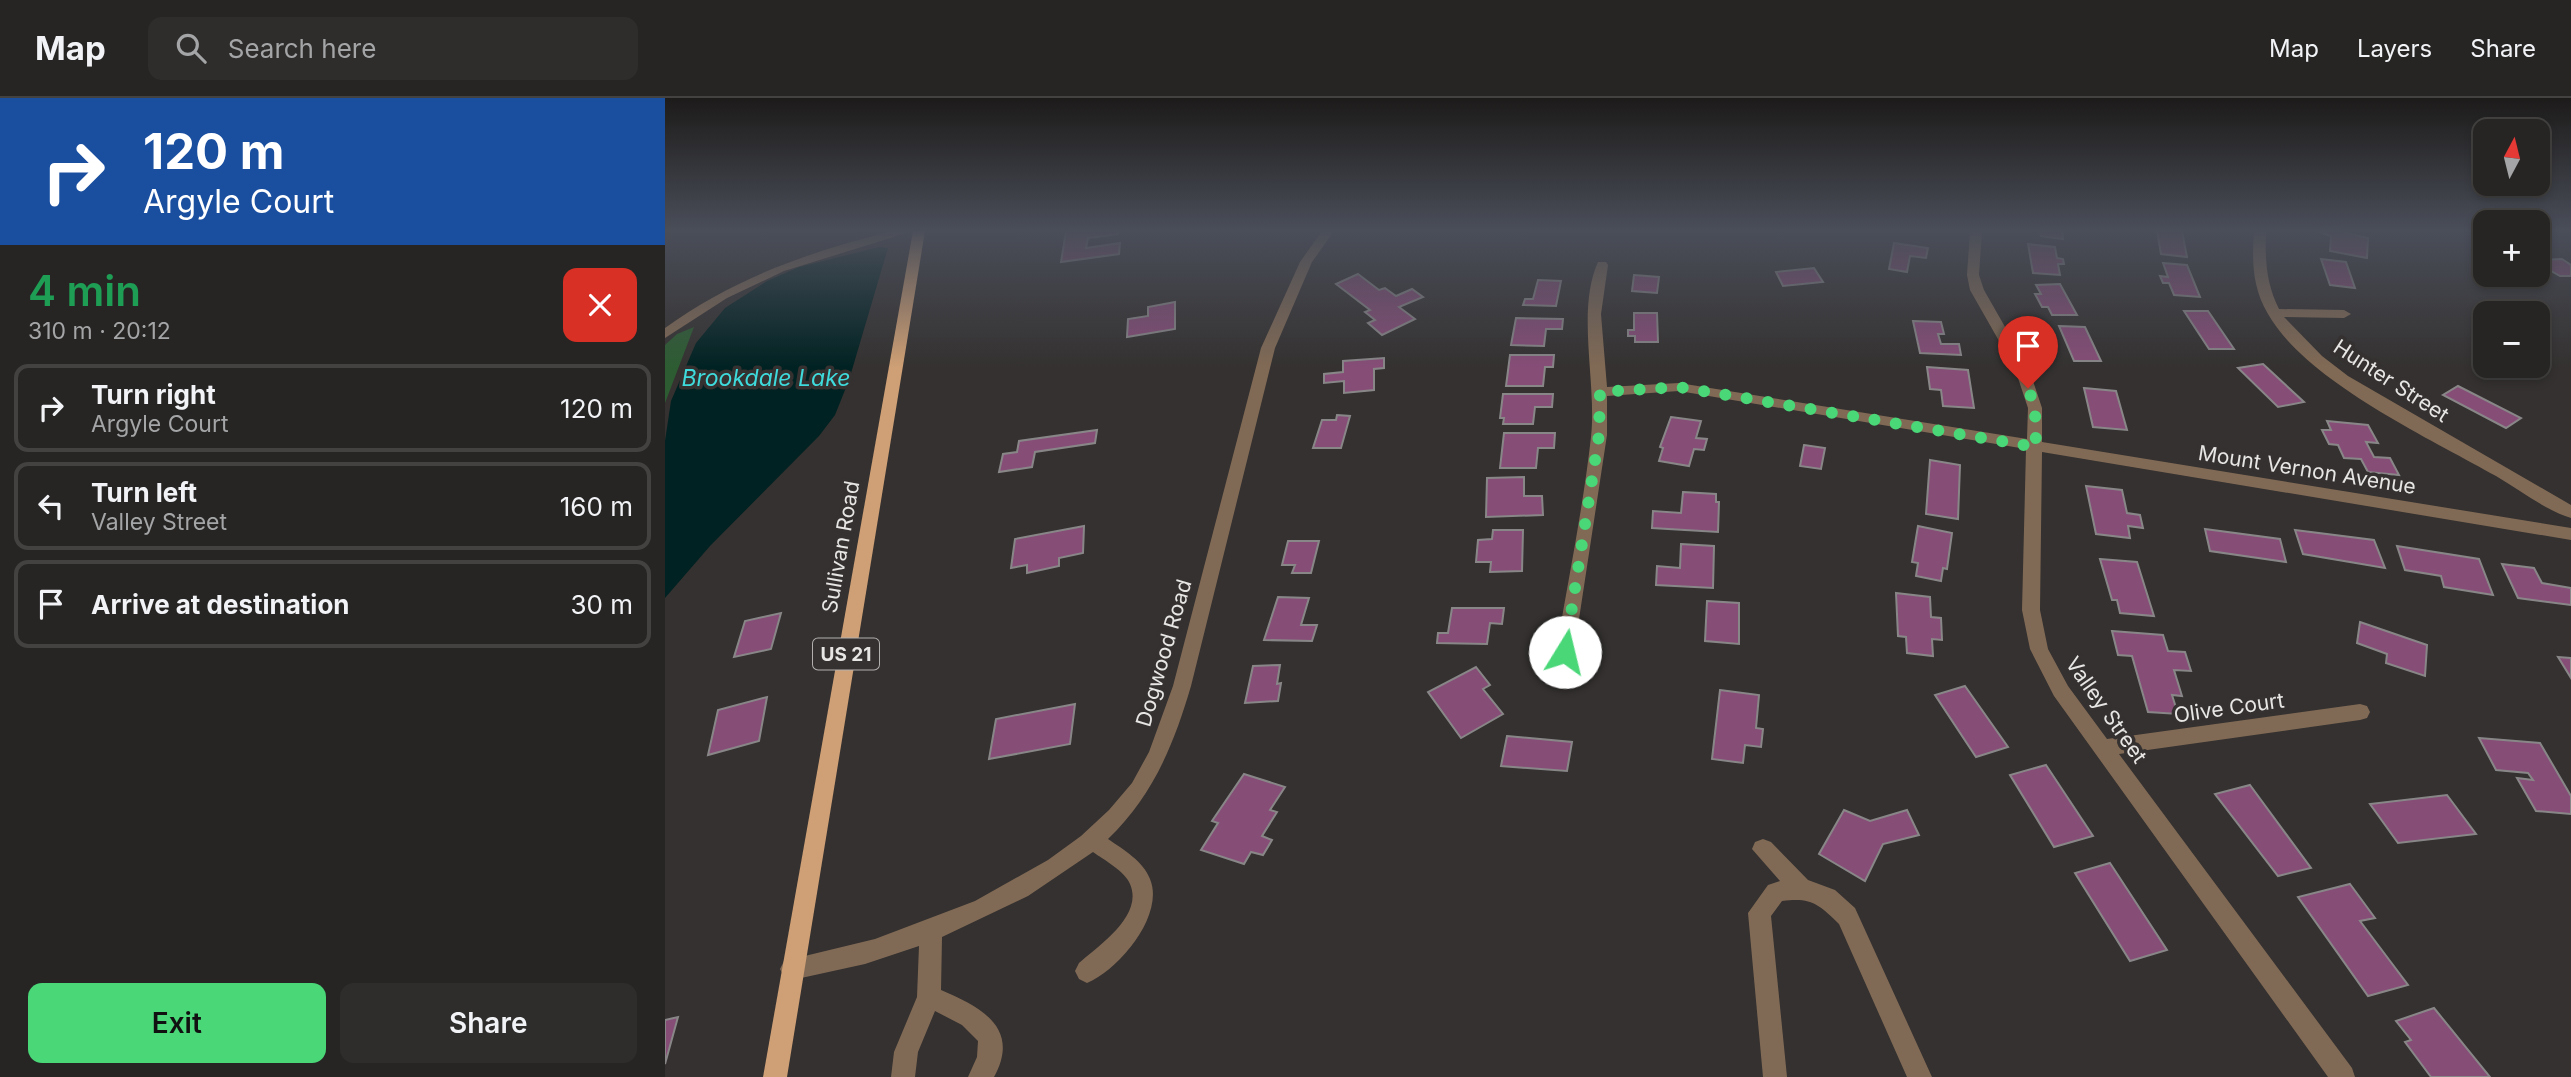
<!DOCTYPE html>
<meta charset="utf-8">
<style>
:root{--surface:#272524;--page:#2f2d2c;--text:#f1f3f6;--muted:#a4a5a6;--line:#434241;--accent:#49d778}
body{margin:0;font-family:Inter,sans-serif;background:var(--page);color:var(--text);height:100vh;display:flex;flex-direction:column;font-size:26px;white-space:nowrap}
*{box-sizing:border-box;margin:0}
p{font-size:23px;color:var(--muted)}
.icon{flex:none;width:38px;height:38px;fill:none;stroke:currentColor;stroke-width:2;stroke-linecap:round;stroke-linejoin:round}
.map{position:relative;flex:1;overflow:hidden}
.panel{display:flex;flex-direction:column;background:var(--surface);width:665px}
.panel>*{flex:none}
.hud{background:#1a4fa0;color:#fff;overflow:hidden}
.needle{width:46px;rotate:7deg}
.buttons{position:absolute;left:1808px;top:21px;display:grid;gap:14px}
.buttons a{display:grid;place-items:center;width:77px;height:77px;border-radius:14px;background:var(--surface);box-shadow:0 4px 10px #0003,0 0 0 2px var(--line);font-size:35px}
.pin{position:absolute;display:grid;place-items:center;width:60px;height:60px;color:#fff;margin:-72px -30px;border-radius:50% 50% 50% 0;rotate:-45deg;box-shadow:0 0 7px #0007}
.pin .icon{rotate:45deg}
.me{position:absolute;width:77px;margin:-38px;rotate:9deg;stroke-linejoin:round;filter:drop-shadow(0 0 5px #0008)}
.turn{display:flex;align-items:center;gap:24px;height:147px;padding:0 28px;font-size:32px}
.turn .icon{width:91px;height:91px;stroke-width:2.5}
.turn b{display:block;font-size:49px;line-height:60px}
.round{display:grid;place-items:center;flex:none;width:74px;height:74px;border-radius:14px;background:var(--page)}
.overview{display:flex;align-items:center;justify-content:space-between;height:119px;padding:0 28px}
h1{font-size:42px;font-weight:600;line-height:52px;color:#1e9e55}
.action{display:flex;gap:14px;margin-top:auto;padding:14px 28px}
.action a{flex:1;height:80px;border-radius:14px;background:var(--accent);color:#111;font-size:28px;font-weight:600;line-height:80px;text-align:center}
.action a+a{background:var(--page);color:var(--text)}
ul{padding:0;list-style:none}
li{display:flex;align-items:center;gap:21px;height:88px;margin:0 14px 10px;padding:0 14px;border:4px solid var(--line);border-radius:14px}
li div{flex:1}
li b{display:block;font-size:26px}
li em{font-style:normal}
header{display:flex;align-items:center;gap:42px;box-sizing:border-box;height:98px;padding:0 35px;background:var(--surface);border-bottom:2px solid var(--line)}
header strong{font-size:33px}
nav{display:flex;gap:38px;margin-inline-start:auto;font-size:24px}
.search{width:490px;height:63px;background:var(--page);display:flex;align-items:center;gap:18px;box-sizing:border-box;padding:0 24px;border-radius:14px;color:var(--muted);font-size:26px}
main{display:flex;flex:1;min-height:0}
.map>svg:first-child{display:block}
.green{fill:#2d5c32}
.water{fill:#012222}
.building{fill:#864d77;stroke:#898688;stroke-width:2}
.lines{fill:none;stroke-linecap:round;stroke-linejoin:round}
.minor{fill:#816a55;fill-rule:evenodd}
.major{fill:#cfa075;fill-rule:evenodd}
.route{stroke:#49d778;stroke-width:12;stroke-dasharray:0 21.6}
.labels{text-anchor:middle;stroke-width:7;stroke-linejoin:round;paint-order:stroke}
.shield{fill:#343130;stroke:#b2b0af;stroke-width:2}
.shield-label{font-size:19px;font-weight:bold;fill:#e8e6e5}
.street-label{font-size:21px;fill:#e8e6e5;stroke:#343130}
.water-label{font-size:23px;font-style:italic;fill:#3fdadb;stroke:#343130}
</style>
<header>
<strong>Map</strong>
<div class="search"><svg class="icon" aria-label="search" viewBox="0 0 24 24"><circle cx="10" cy="10" r="6"/><path d="M15 15l6 6"/></svg>Search here</div>
<nav><a>Map</a><a>Layers</a><a>Share</a></nav>
</header>
<main>
<section class="panel">
<div class="hud">
<div class="turn"><svg class="icon" aria-label="right" viewBox="0 0 24 24"><path d="M7 20v-9h11M14 6l5 5-5 5"/></svg><div><b>120 m</b>Argyle Court</div></div>
</div>
<div class="overview"><div><h1>4 min</h1><p>310 m · 20:12</p></div><a class="round" style="background:#d93025;color:#fff"><svg class="icon" aria-label="close" viewBox="0 0 24 24"><path d="M6 6l12 12M18 6L6 18"/></svg></a></div>
<ul>
<li><svg class="icon" aria-label="right" viewBox="0 0 24 24"><path d="M7 20v-9h11M14 6l5 5-5 5"/></svg><div><b>Turn right</b><p>Argyle Court</p></div><em>120 m</em></li>
<li><svg class="icon" aria-label="left" viewBox="0 0 24 24"><path d="M17 20v-9H6M10 6l-5 5 5 5"/></svg><div><b>Turn left</b><p>Valley Street</p></div><em>160 m</em></li>
<li><svg class="icon" aria-label="arrive" viewBox="0 0 24 24"><path d="M6 21V4h12l-3 4 3 4H6"/></svg><div><b>Arrive at destination</b></div><em>30 m</em></li>
</ul>
<div class="action"><a>Exit</a><a>Share</a></div>
</section>
<div class="map">
<svg width="1906" height="979" viewBox="0 0 1906 979">
<rect width="100%" height="100%" fill="#343130"/>
<polygon class="green" points="29,229 0,305 0,247 12,236"/>
<polygon class="water" points="214,149 223,150 184,282 170,317 154,338 45,448 0,500 0,343 6,303 31,245 60,210 102,183 134,169"/>
<g class="building">
<polygon points="401,133 453,133 453,136 423,140 421,150 455,145 454,156 396,164"/>
<polygon points="1375,133 1397,133 1398,141 1376,138"/>
<polygon points="1492,133 1517,133 1522,159 1496,156"/>
<polygon points="1652,133 1672,133 1703,140 1702,160 1665,153 1666,138"/>
<polygon points="1229,145 1263,150 1261,160 1245,158 1242,174 1224,171"/>
<polygon points="1363,146 1390,149 1392,160 1398,161 1399,166 1393,166 1395,177 1368,175"/>
<polygon points="1656,161 1681,164 1690,190 1665,187"/>
<polygon points="1897,161 1906,167 1906,178 1895,178 1872,165 1872,162"/>
<polygon points="1498,165 1522,167 1535,199 1509,197 1504,185 1498,185 1495,178 1503,179"/>
<polygon points="1149,170 1158,184 1118,188 1111,174"/>
<polygon points="693,176 714,192 720,190 731,198 747,191 758,199 734,209 750,221 717,237 703,225 710,222 700,214 705,212 671,186"/>
<polygon points="969,177 994,179 992,195 967,193"/>
<polygon points="873,182 896,183 891,208 858,207 860,201 868,201"/>
<polygon points="1395,186 1412,217 1387,217 1383,209 1377,209 1370,196 1376,196 1371,187"/>
<polygon points="510,204 510,231 462,239 463,221 483,218 483,209"/>
<polygon points="1519,213 1543,213 1569,251 1544,251"/>
<polygon points="969,215 992,215 993,244 970,244 970,238 963,238 963,232 969,232"/>
<polygon points="851,220 898,221 897,231 881,231 879,248 846,247"/>
<polygon points="1248,223 1276,224 1279,236 1273,236 1276,246 1294,246 1296,257 1255,255"/>
<polygon points="1394,228 1420,229 1436,263 1409,263"/>
<polygon points="845,257 889,257 888,269 880,269 878,288 841,288"/>
<polygon points="719,260 719,270 709,271 709,292 679,295 679,283 659,285 659,276 678,274 678,263"/>
<polygon points="1598,266 1639,304 1613,309 1573,270"/>
<polygon points="1262,269 1303,272 1309,310 1278,308 1276,292 1265,291"/>
<polygon points="1793,288 1856,320 1841,330 1778,297"/>
<polygon points="1419,290 1451,293 1462,332 1428,329"/>
<polygon points="838,296 888,296 887,309 870,309 868,326 838,326 839,320 835,320"/>
<polygon points="672,317 685,318 676,350 648,350 657,322 671,322"/>
<polygon points="1006,319 1036,323 1031,340 1042,341 1039,352 1029,351 1024,368 994,363 998,350 995,349"/>
<polygon points="1662,323 1703,327 1713,345 1701,344 1709,359 1725,360 1734,377 1703,374 1696,361 1679,360 1673,347 1664,346 1657,332 1666,332"/>
<polygon points="432,332 430,345 370,354 367,369 334,374 338,356 352,354 354,343"/>
<polygon points="839,335 890,335 889,350 873,350 871,370 835,370"/>
<polygon points="1139,347 1160,350 1156,371 1135,368"/>
<polygon points="1265,362 1295,367 1293,421 1261,416"/>
<polygon points="859,379 859,398 877,398 878,417 821,419 822,380"/>
<polygon points="1421,388 1457,392 1462,415 1475,417 1478,430 1463,428 1465,440 1431,436"/>
<polygon points="1018,394 1051,396 1051,404 1054,404 1053,434 987,430 988,413 1016,415"/>
<polygon points="419,428 418,455 394,460 394,468 362,475 362,467 346,470 350,441"/>
<polygon points="1253,428 1287,435 1282,471 1278,470 1276,483 1251,478 1253,465 1247,464"/>
<polygon points="1540,431 1615,441 1621,464 1545,453"/>
<polygon points="828,432 858,432 857,473 825,474 826,464 811,464 813,442 827,441"/>
<polygon points="1630,432 1709,442 1720,470 1638,456"/>
<polygon points="623,443 654,443 646,475 627,475 630,467 617,467"/>
<polygon points="1016,446 1049,448 1048,490 991,487 992,468 1015,470"/>
<polygon points="1732,448 1814,461 1828,497 1779,489 1776,478 1740,472"/>
<polygon points="1435,461 1472,464 1489,518 1455,515 1452,502 1447,502"/>
<polygon points="1837,466 1869,470 1877,485 1906,490 1906,507 1853,500"/>
<polygon points="1231,495 1265,499 1266,519 1276,520 1277,542 1267,541 1268,558 1242,555 1241,539 1233,538"/>
<polygon points="613,499 644,500 636,527 652,527 647,543 599,542"/>
<polygon points="1042,503 1074,505 1074,546 1040,543"/>
<polygon points="787,510 839,510 837,526 825,525 822,546 772,545 773,535 783,535"/>
<polygon points="116,515 106,551 69,559 80,523"/>
<polygon points="1695,524 1762,547 1760,578 1721,565 1722,556 1692,545"/>
<polygon points="1447,533 1498,537 1503,553 1520,554 1526,573 1509,572 1517,598 1507,597 1513,616 1483,614 1467,558 1453,557"/>
<polygon points="1893,559 1906,560 1906,580"/>
<polygon points="615,567 612,586 616,585 613,603 580,605 588,568"/>
<polygon points="811,569 825,587 818,591 838,616 796,640 763,594"/>
<polygon points="1300,588 1343,649 1311,659 1270,597"/>
<polygon points="1055,592 1094,597 1091,630 1098,631 1096,649 1080,647 1078,665 1047,661"/>
<polygon points="102,599 94,643 43,657 53,612"/>
<polygon points="410,606 405,646 324,661 331,621"/>
<polygon points="842,638 907,644 902,673 836,668"/>
<polygon points="1814,640 1875,645 1906,698 1906,716 1871,713 1852,680 1868,682 1863,675 1831,672"/>
<polygon points="1381,667 1428,738 1389,749 1345,677"/>
<polygon points="579,676 620,689 605,712 612,714 597,738 607,742 598,757 586,754 579,766 536,752 553,725 547,723"/>
<polygon points="1585,687 1646,770 1613,778 1550,696"/>
<polygon points="1782,697 1811,736 1733,745 1705,706"/>
<polygon points="1179,712 1205,723 1242,712 1254,737 1218,746 1200,783 1154,756"/>
<polygon points="1445,765 1502,852 1465,863 1410,775"/>
<polygon points="1685,786 1710,820 1695,823 1743,887 1703,898 1633,799"/>
<polygon points="1769,910 1825,979 1766,979 1740,944 1746,942 1731,923"/>
<polygon points="13,919 0,966 0,922"/>
</g>
<g class="lines">
<g class="minor">
<path d="M227,133H248L119,173L62,200L0,240V230C69,180 144,154 227,133Z"/>
<path d="M657,133H669L647,164L610,250L526,588C509,646 488,698 443,741C459,752 478,763 485,781C500,817 454,872 422,885L414,881L410,873L414,865C433,848 479,818 465,786C460,773 439,762 428,754L363,798L277,839L276,892C316,909 356,930 329,979H303L312,959L313,943L297,927L270,913L253,954L250,979H226L229,954L252,899L254,848L200,866L127,882L119,879L115,871L119,863L210,841L310,803L383,762L416,738L444,712L467,685L484,654L508,588L596,250L635,164Z"/>
<path d="M1305,133H1317L1314,177L1319,192L1364,271L1377,310V344L1906,430V442L1377,354L1375,512L1383,551L1403,588L1442,641L1695,606L1702,608L1705,614L1702,620L1695,622L1454,656L1687,970L1690,979H1663L1389,598L1365,551L1357,512L1361,351L1014,293L942,298V337L909,554L907,559L900,561L893,559L891,554C903,482 918,411 926,339C932,286 911,212 933,164H941L943,167L936,216L942,289L1014,285L1362,341L1363,310L1350,271L1305,192L1302,177Z"/>
<path d="M1589,133H1601C1600,162 1601,185 1614,211L1679,212L1686,216L1679,220L1619,219L1657,258L1683,278L1906,407V420C1880,412 1855,392 1831,378C1764,340 1641,283 1603,216C1587,189 1587,163 1589,133Z"/>
<path d="M1098,741L1106,744L1143,782L1170,792L1190,810L1267,979H1242L1174,826C1154,806 1146,799 1117,803L1106,818L1122,979H1098L1083,815L1103,787L1115,783L1087,751L1090,744Z"/>
</g>
<polygon class="major" points="248,133 260,133 122,979 98,979"/>
</g>
<linearGradient id="sky" x2="0" y2="1"><stop stop-color="#1d1b1a"/><stop offset="0.49" stop-color="#4a4e59"/><stop offset="1" stop-color="#4a4e59" stop-opacity="0"/></linearGradient>
<rect width="1906" height="270" fill="url(#sky)"/>
<g class="lines">
<polyline class="route" points="900,554 934,337 935,294 1014,289 1371,349 1370,310 1363,290"/>
</g>
<g class="labels">
<rect class="shield" x="148" y="540.5" width="66" height="31" rx="5"/>
<g class="shield-label">
<text x="181" y="563">US 21</text>
</g>
<g class="street-label">
<text transform="translate(1726 283) rotate(33)" y="7">Hunter Street</text>
<text transform="translate(1642 372) rotate(9)" y="7">Mount Vernon Avenue</text>
<text transform="translate(176 449) rotate(-80)" y="7">Sullivan Road</text>
<text transform="translate(499 555) rotate(-74)" y="7">Dogwood Road</text>
<text transform="translate(1564 610) rotate(-8)" y="7">Olive Court</text>
<text transform="translate(1441 612) rotate(55)" y="7">Valley Street</text>
</g>
<g class="water-label">
<text x="101" y="288">Brookdale Lake</text>
</g>
</g>
</svg>
<div class="buttons">
<a><svg class="needle" viewBox="-14 -14 28 28"><path d="M0-13l5 13h-10z" fill="#e53935"/><path d="M0 13l5-13h-10z" fill="#a4a5a6"/></svg></a>
<a>+</a>
<a>−</a>
</div>
<div class="pin" style="left:1363px;top:290px;background:#d93025"><svg class="icon" aria-label="arrive" viewBox="0 0 24 24"><path d="M6 21V4h12l-3 4 3 4H6"/></svg></div>
<svg class="me" style="left:900px;top:554px" viewBox="-20 -20 40 40"><circle r="19" fill="#fff"/><path d="M0-13L10 11 0 6-10 11z" fill="#49d778"/></svg>
</div>
</main>
